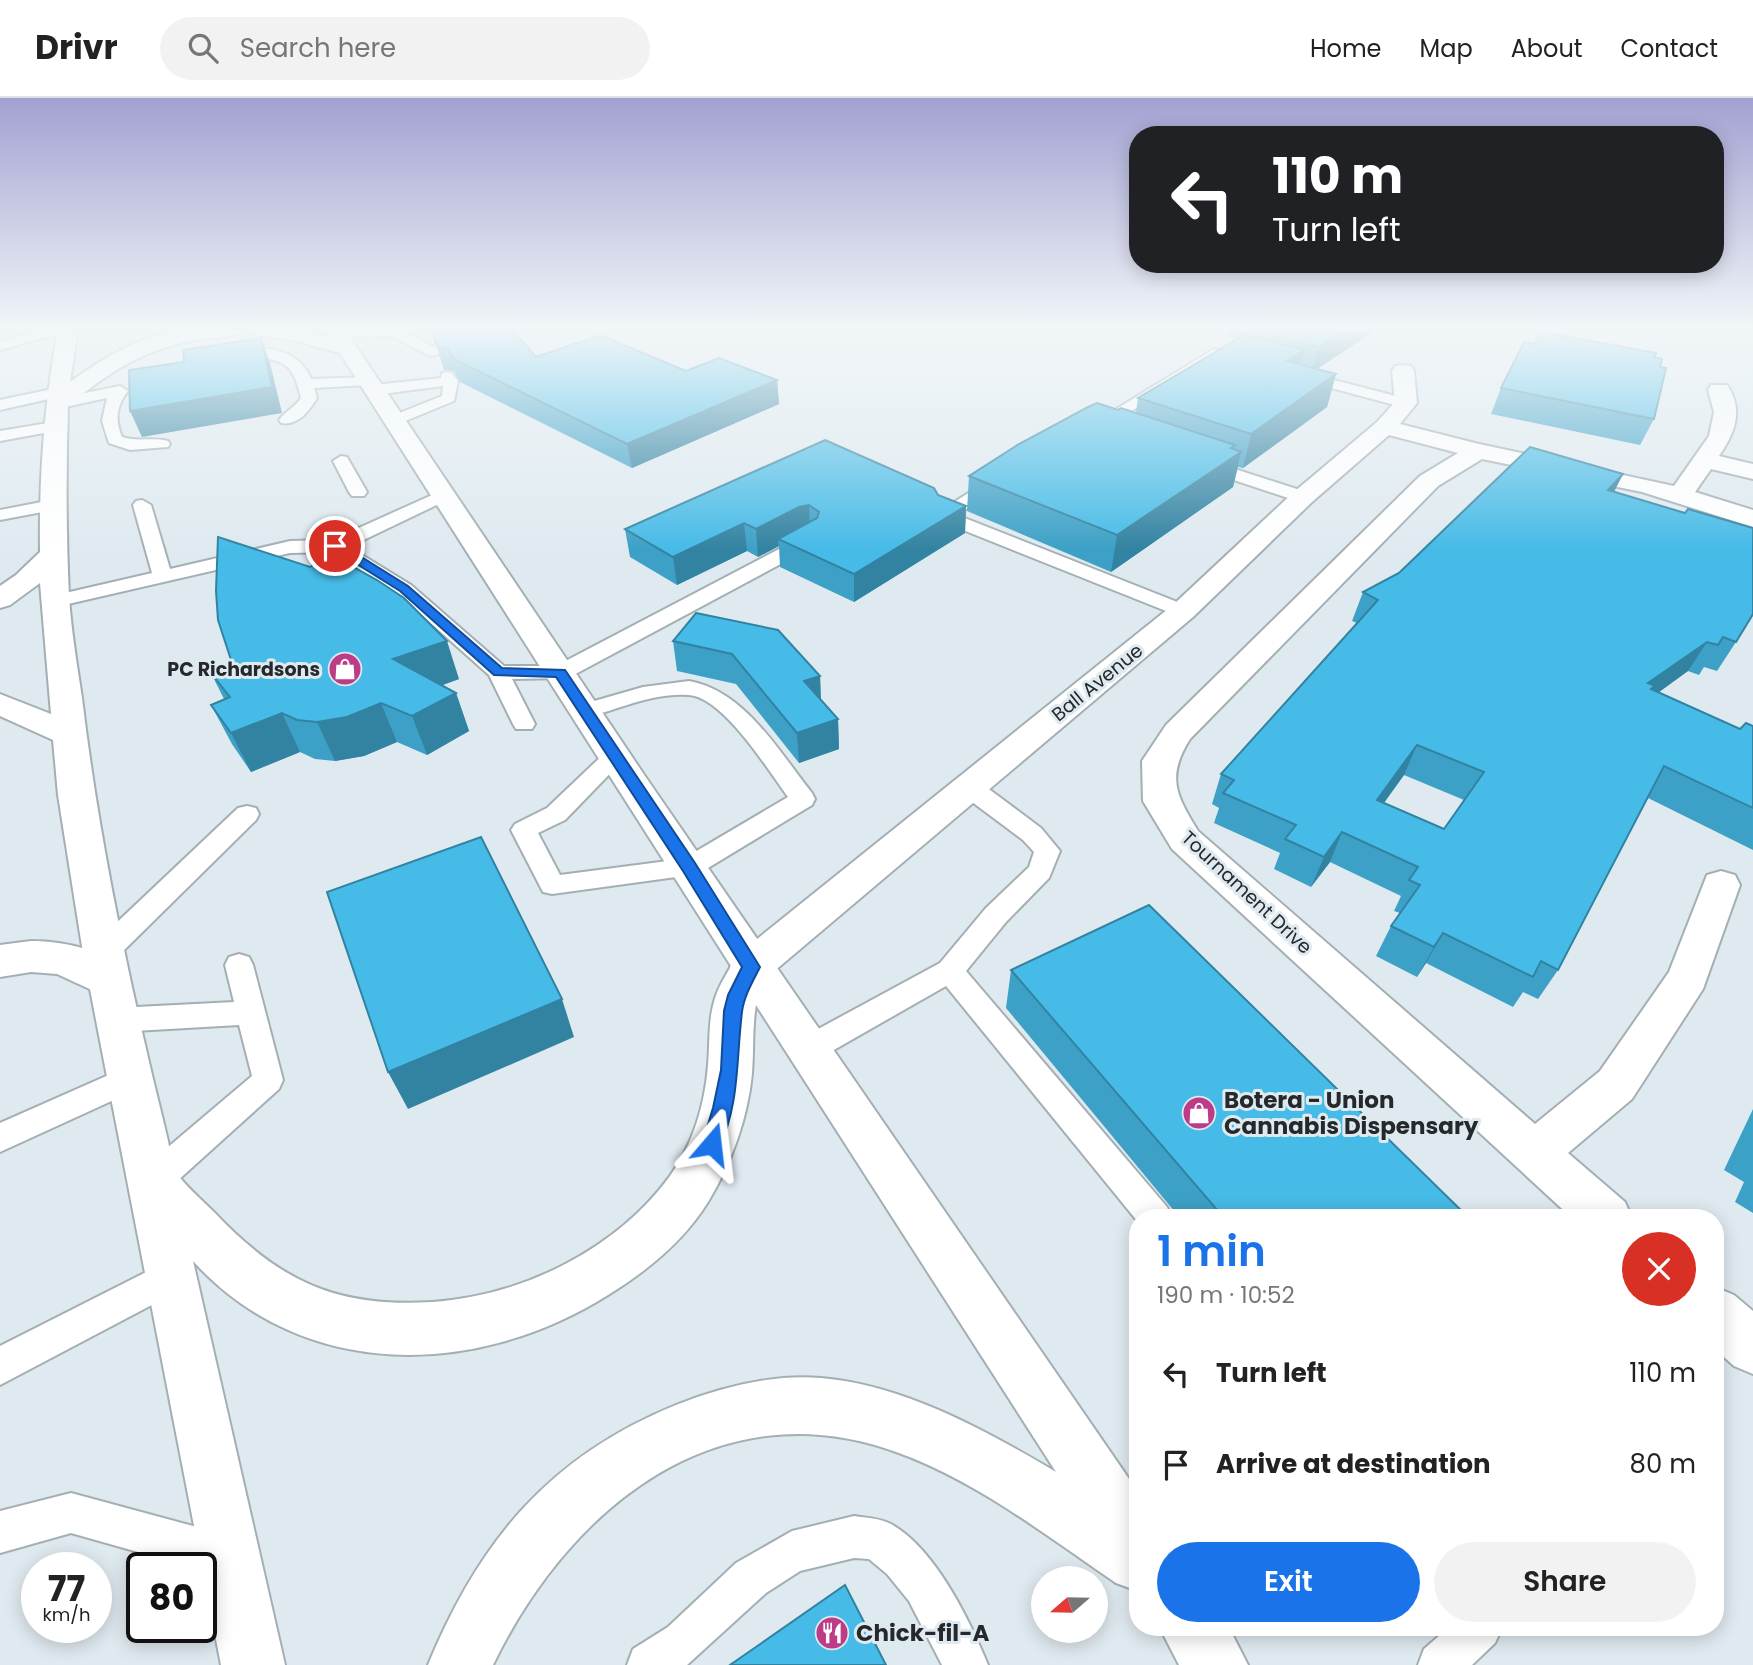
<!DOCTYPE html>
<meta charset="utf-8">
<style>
:root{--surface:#fff;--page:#f2f2f2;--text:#222;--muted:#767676;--line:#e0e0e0;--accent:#1a73e8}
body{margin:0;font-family:Poppins,sans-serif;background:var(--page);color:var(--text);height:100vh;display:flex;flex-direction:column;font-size:26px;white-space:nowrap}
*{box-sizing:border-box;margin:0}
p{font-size:23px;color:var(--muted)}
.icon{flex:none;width:38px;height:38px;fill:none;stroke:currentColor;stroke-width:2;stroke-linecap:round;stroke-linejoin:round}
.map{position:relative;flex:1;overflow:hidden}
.details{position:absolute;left:1129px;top:1111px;width:595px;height:427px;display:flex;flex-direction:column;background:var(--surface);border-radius:28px;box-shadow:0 4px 18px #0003}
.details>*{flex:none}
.guide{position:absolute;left:1129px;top:28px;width:595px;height:147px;border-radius:28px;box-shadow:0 4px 18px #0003;background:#202124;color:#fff;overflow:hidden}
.needle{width:46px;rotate:250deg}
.controls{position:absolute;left:1031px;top:1468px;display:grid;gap:14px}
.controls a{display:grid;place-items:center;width:77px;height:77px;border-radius:50%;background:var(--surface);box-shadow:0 4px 18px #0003;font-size:35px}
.speed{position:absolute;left:21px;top:1454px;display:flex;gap:14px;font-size:35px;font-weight:700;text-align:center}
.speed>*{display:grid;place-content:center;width:91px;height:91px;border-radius:50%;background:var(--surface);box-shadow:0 4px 18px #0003;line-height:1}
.speed small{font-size:18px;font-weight:400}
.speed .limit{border:4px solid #111;border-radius:10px;background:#fff;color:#111}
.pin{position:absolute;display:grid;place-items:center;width:60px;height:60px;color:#fff;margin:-30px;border:4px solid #fff;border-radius:50%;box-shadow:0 2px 7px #0007}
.me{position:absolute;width:77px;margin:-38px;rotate:17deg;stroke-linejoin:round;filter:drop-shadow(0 0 5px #0008)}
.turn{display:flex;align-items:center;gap:24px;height:147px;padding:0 28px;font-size:32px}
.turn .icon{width:91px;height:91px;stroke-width:2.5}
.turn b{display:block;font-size:49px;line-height:60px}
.round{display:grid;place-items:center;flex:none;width:74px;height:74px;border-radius:37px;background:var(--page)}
.headline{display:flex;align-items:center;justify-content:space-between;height:119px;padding:0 28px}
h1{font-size:42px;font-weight:600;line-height:52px;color:var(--accent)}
.button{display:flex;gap:14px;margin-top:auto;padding:14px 28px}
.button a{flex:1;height:80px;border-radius:42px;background:var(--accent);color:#fff;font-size:28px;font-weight:600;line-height:80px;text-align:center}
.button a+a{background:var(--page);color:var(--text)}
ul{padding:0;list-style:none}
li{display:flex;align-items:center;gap:21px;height:91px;padding:0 28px}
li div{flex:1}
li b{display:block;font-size:26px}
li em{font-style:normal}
header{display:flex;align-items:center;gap:42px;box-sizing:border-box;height:98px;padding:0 35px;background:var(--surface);border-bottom:2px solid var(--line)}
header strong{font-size:33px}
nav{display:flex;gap:38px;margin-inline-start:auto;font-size:24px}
.search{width:490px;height:63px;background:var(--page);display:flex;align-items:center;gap:18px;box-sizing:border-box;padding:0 24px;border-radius:38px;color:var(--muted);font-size:26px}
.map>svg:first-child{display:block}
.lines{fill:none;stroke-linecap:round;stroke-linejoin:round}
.lane-casing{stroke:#a4afb4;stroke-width:4}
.street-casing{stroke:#a4afb4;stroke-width:4}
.highway-casing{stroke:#a4afb4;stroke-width:4}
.lane{fill:#fff;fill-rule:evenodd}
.street{fill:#fff;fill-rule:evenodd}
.highway{fill:#fff;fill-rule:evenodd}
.wall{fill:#3da1c7;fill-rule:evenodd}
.shaded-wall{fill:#3283a2}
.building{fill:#47bbe7;stroke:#3283a2;stroke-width:2;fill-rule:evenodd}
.route{fill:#1a73e8;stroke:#114b97;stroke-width:2}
.labels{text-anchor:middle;stroke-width:6;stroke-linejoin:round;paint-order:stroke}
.poi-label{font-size:19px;font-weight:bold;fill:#25292b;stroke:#dfeaf0;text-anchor:end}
.street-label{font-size:19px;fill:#25292b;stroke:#dfeaf0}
.near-poi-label{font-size:23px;font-weight:bold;fill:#25292b;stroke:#dfeaf0;text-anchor:start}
</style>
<header>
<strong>Drivr</strong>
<div class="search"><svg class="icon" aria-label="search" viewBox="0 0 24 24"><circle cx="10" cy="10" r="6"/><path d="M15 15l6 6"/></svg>Search here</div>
<nav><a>Home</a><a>Map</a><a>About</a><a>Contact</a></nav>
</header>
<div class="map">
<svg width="1753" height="1567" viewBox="0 0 1753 1567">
<rect width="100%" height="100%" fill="#dfeaf0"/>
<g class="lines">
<defs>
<g id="lane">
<polygon points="40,232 62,232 60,235 0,252 0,244"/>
<polygon points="332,232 402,232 433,249 472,242 479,246 477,249 430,258 392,238 337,239 332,238"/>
<path d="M250,249C276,251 300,254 311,281L368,279L375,283L368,287L314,290L317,300C309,313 298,328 281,325L279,322C286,313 295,309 301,300C292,259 280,264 245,256L243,253Z"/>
<polygon points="1214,251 1253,261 1255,264 1248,268 1216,260 1101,332 1089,332 1087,329"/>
<polygon points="1299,273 1411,302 1414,305 1406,310 1294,280 1292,277 1294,274"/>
<polygon points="447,274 452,275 458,283 454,303 393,328 387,326 385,323 387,320 442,298 443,288 374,297 366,292 374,287 441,280 442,275"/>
<path d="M120,288L128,293C116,308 115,322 122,339C137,344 152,339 168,343L170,346L168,349L130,352L109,345L102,323L107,300L56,311L48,306L56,301Z"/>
<polygon points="57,290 65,295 62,298 0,312 0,302"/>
<polygon points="54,324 60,326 62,329 60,332 0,343 0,333"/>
<polygon points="341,358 347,359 367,394 364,398 352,398 349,394 333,363"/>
<polygon points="1204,361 1309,395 1312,399 1309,403 1297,403 1198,370 1196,366 1198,362"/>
<polygon points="996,378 1002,379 1005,383 1002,387 957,417 1190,509 1193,513 1190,517 1176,517 938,422 935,418 938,414"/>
<polygon points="441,393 447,394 450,398 447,402 349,449 411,487 504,568 556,568 802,439 809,437 818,443 816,447 568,580 512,581 535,626 532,631 516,631 513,626 489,577 397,495 331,454 290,455 55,509 48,507 45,503 48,499 152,475 133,407 136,403 142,402 151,407 170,471 290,443 332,442"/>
<polygon points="52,402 61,407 58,411 0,422 0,412"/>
<path d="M689,583C745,593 779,654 812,695L815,701L812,707L698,776L552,796L543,794L511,732L515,726L547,710L607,653L615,650L623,653L627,658L565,722L538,735L560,777L683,761L788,699C769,673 723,599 689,597C654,594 619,611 585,620L577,618L574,613L577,608L643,589Z"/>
<polygon points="969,681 978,683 1041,730 1060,753 1049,780 1006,824 966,873 1167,1109 1172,1120 1138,1120 1138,1124 946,888 818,961 807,964 796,961 792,952 796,943 940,865 986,810 1029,769 1034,754 1023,742 960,695 957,689 960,683"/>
<polygon points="247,708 256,710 259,716 256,722 113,863 103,866 93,863 89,855 93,847 238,710"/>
<polygon points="239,856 249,859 253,867 283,982 279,991 165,1094 153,1098 141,1094 136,1083 141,1072 252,978 239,927 117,934 107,930 102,922 107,914 117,910 234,904 225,867 229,859"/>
<polygon points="129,968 140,972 144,981 140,990 0,1054 0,1025"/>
<polygon points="170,1162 182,1167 188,1179 182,1191 0,1287 0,1248"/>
<polygon points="71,1395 230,1438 245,1444 251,1459 245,1474 230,1480 71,1435 0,1455 0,1413"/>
<path d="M854,1418C867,1420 879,1420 891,1426C935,1451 969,1521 988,1567H942L909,1503L887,1476L869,1461L854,1460L800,1473L766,1495L687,1567H627L633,1551L668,1529L736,1465L792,1433Z"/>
<polygon points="1448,1530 1502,1530 1495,1545 1472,1567 1418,1567 1424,1551"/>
</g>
<g id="street">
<path d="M1403,267L1411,268L1414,273L1417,305L1400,326L1479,346L1674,388L1709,338L1714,314L1708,292L1711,287H1727C1744,312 1735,335 1719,358L1753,366V381L1711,371L1695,394L1753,412V429L1642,394L1482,361L1438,388L1190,641C1166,679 1176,697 1198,733L1535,1026L1600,973L1669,874L1707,777L1721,773L1735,777L1740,787L1703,891L1632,1001L1568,1055L1625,1104L1632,1120H1572L1172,751L1143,703L1142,663L1166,627L1420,378L1458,355L1389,337L1312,404L1193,519L766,880L751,885L736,880L730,869L736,858L1173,507L1294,394L1377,324L1395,304L1392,273L1395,268Z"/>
<path d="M31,843C64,843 113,852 130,884L124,896L109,900L57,876L31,874L0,879V847Z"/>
<polygon points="1715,1189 1734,1197 1753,1213 1753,1276 1734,1268 1715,1251"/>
</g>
<g id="highway">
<path d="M58,232H78L70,284C103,260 141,237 183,232C202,230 224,232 243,232L240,236C221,241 200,240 181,245C137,255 101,280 68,308C66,371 66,434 69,498C71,532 77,566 82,600C96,718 119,835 146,951C153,982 161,1013 168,1043C170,1053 171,1066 176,1074C185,1088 202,1102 214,1114C279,1183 336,1210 432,1204C522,1198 616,1152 670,1078C693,1046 705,1006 708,967C710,946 708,924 714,904C717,891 725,879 731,868L340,255L296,243L251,236L248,232H302L330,239L325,232H345L647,681L1138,1394V1493L1116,1485C1047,1438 978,1384 899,1355C718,1287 568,1411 493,1567H428C479,1443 550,1358 676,1307C722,1289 772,1276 821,1280C904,1287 985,1332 1056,1374L756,907C752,929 754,952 752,975C748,1020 731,1066 708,1104C683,1144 647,1173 608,1197C476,1280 303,1284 193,1163L285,1567H221L83,855L58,697L53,642L0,618V596L51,616L40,485L10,507L0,510V488L16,477L40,454C39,378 44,306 58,232Z"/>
<polygon points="1160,1530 1229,1530 1248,1567 1179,1567"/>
</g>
</defs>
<use href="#lane" class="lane-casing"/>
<use href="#street" class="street-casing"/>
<use href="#highway" class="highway-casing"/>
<use href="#lane" class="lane"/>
<use href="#street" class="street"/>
<use href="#highway" class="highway"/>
</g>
<g class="wall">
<polygon points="430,232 513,232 536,259 777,282 779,306 632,370 460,284 454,273 444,272 436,246 435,246"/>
<polygon points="1227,232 1374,232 1373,234 1317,271 1336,276 1327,309 1243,370 1238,369 1233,389 1111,474 967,413 969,378 1118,312 1136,315 1138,300 1238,241 1226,237"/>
<polygon points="1535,246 1654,259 1660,269 1654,321 1640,347 1491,316 1501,290"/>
<polygon points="825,342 938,397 966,408 965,435 854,504 780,469 779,448 758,459 747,453 677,487 630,459 625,431"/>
<path d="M1623,376L1614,394L1736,544L1717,573L1704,569L1699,577L1688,573L1658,594L1740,631L1753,628V752L1648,700L1558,872L1538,901L1523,894L1513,909L1426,865L1417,879L1376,858L1391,828L1400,815L1394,813L1401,798L1330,764L1311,789L1274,771L1280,755L1214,725L1219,710L1212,706L1221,676L1357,525L1352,523L1363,494ZM1404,677L1464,702L1444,731L1384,705Z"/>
<polygon points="696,515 820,578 821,602 838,621 839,651 799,665 736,586 677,573 673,543"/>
<polygon points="211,575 459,581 442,587 456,595 469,633 427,657 397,644 364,658 335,663 315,661 300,654 251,674 232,646 211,607 224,601"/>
<polygon points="1011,872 1469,1120 1180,1120 1006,910"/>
<polygon points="1753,1011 1753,1115 1735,1104 1744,1084 1724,1072"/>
</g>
<g class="shaded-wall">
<polygon points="431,232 504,232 433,236 436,246 435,246"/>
<polygon points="1346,232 1374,232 1373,234 1312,274 1319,249"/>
<polygon points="261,240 270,265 282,315 142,339 130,313"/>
<polygon points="1305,252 1296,284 1287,263"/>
<polygon points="1336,276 1327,309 1243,370 1251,336"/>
<polygon points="777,282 779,306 632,370 627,346"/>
<polygon points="1235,347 1232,360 1241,354 1233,389 1111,474 1117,437"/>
<polygon points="1623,376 1609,403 1608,392"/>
<polygon points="809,407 810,435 778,441 779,448 758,459 756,431 799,409"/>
<polygon points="966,408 965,435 854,504 854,476"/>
<polygon points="744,425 747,453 677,487 673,459"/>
<polygon points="447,543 459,581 408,600 393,561"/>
<polygon points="1707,544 1688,573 1647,603 1648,585"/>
<polygon points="820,578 821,608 804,583"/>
<polygon points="456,595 469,633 427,657 412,618"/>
<polygon points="381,605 397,644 364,658 335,663 317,624"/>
<polygon points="282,615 300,654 251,674 231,635"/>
<polygon points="838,621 839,651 799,665 797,635"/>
<polygon points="1417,647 1404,677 1364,732 1377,702"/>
<polygon points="1342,734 1330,764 1311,789 1324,759"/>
<polygon points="1443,835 1426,865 1417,879 1434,849"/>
<polygon points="562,901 574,939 408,1011 388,974"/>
</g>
<g class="building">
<polygon points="455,232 513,232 536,259 600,237 686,273 719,260 777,282 627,346 454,261 448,251 438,249 433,236"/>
<polygon points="1263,232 1346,232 1319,249 1259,234"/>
<polygon points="1547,235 1656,255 1654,259 1662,261 1660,269 1666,270 1654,321 1501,290 1524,244 1535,246 1538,238 1546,239"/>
<polygon points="1244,237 1305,252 1287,263 1336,276 1251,336 1138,300"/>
<polygon points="261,240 272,289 130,313 129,272 184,264 183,252"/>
<polygon points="1097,305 1118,312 1121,310 1235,347 1231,350 1241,354 1117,437 969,378 1019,346 1088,309"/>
<polygon points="825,342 934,390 938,397 966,408 854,476 778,441 817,420 819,414 809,407 799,409 756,431 744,425 673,459 625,431"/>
<path d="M1530,349L1623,376L1608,392L1685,415L1688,411L1753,430V516L1736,544L1723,539L1718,547L1707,544L1648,585L1655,588L1651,591L1740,631L1746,625L1753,628V710L1664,668L1558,872L1541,863L1533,879L1443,835L1434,849L1391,828L1420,787L1409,782L1418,769L1342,734L1324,759L1285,741L1296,727L1223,695L1234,682L1221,676L1378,502L1363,494L1399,475ZM1417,647L1484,674L1444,731L1377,702Z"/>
<polygon points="218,439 310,469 327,459 348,466 377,482 404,500 447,543 393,561 456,595 412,618 381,605 347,619 317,624 297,622 282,615 231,635 211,607 230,599 211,575 232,565 218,522 216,493"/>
<polygon points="696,515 778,532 820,578 804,583 838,621 797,635 732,556 673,543"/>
<polygon points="481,739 562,901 388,974 327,794"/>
<polygon points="1149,807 1469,1120 1224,1120 1011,872"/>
<polygon points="845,1487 886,1567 730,1567"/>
</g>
<linearGradient id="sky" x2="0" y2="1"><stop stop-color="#a3a1d2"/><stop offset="0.51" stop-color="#f1f6f8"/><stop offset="1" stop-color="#f1f6f8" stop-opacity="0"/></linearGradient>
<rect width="1753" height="451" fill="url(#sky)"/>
<path class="route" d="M331,445H339L408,488L502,570L565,572L695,765L760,869C753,883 744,898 742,914C736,962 740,1007 718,1052L712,1055L705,1052L702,1046L713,1010L721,972L724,913L728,897L742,869L683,773L556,579L494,577L400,493L331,450Z"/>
<defs>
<symbol id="shop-disc" viewBox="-11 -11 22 22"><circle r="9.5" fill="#bc3c87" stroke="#dfeaf0"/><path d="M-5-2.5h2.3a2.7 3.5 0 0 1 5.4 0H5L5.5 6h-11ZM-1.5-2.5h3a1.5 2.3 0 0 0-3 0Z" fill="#fff"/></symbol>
<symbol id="restaurant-disc" viewBox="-11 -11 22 22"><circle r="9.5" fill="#bc3c87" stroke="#dfeaf0"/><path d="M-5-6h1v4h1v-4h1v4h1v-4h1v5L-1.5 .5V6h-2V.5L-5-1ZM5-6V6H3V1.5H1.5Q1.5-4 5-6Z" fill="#fff"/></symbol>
</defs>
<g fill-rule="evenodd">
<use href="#shop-disc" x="326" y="552" width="38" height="38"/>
<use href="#shop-disc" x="1180" y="996" width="38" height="38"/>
<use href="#restaurant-disc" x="813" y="1516" width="38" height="38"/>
</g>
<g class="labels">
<g class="poi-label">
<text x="320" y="578">PC Richardsons</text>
</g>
<g class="street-label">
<text transform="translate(1097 584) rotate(-39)" y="7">Ball Avenue</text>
<text transform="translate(1247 794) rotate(43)" y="7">Tournament Drive</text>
</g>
<g class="near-poi-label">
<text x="1224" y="1010">Botera - Union<tspan x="1224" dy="26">Cannabis Dispensary</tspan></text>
<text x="856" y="1543">Chick-fil-A</text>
</g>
</g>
</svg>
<div class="controls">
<a><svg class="needle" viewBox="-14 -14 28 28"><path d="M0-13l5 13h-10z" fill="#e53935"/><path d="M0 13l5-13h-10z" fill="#767676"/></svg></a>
</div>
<div class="speed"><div>77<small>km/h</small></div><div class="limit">80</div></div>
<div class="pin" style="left:335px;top:448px;background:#d93025"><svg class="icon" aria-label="arrive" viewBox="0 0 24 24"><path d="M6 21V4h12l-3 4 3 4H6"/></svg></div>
<svg class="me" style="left:712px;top:1046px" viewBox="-20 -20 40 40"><path d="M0-17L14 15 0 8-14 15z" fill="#1a73e8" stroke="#fff" stroke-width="4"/></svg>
<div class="guide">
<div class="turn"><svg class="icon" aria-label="left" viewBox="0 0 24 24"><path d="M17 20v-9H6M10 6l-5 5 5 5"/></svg><div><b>110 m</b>Turn left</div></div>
</div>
<section class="details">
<div class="headline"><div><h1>1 min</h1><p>190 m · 10:52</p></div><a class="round" style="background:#d93025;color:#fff"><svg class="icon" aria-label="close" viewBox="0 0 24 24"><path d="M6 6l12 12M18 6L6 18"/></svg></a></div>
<ul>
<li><svg class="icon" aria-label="left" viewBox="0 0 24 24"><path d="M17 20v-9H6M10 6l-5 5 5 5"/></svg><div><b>Turn left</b></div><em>110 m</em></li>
<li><svg class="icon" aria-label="arrive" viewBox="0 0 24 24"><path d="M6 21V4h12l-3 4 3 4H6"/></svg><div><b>Arrive at destination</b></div><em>80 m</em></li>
</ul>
<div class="button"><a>Exit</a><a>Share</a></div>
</section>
</div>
